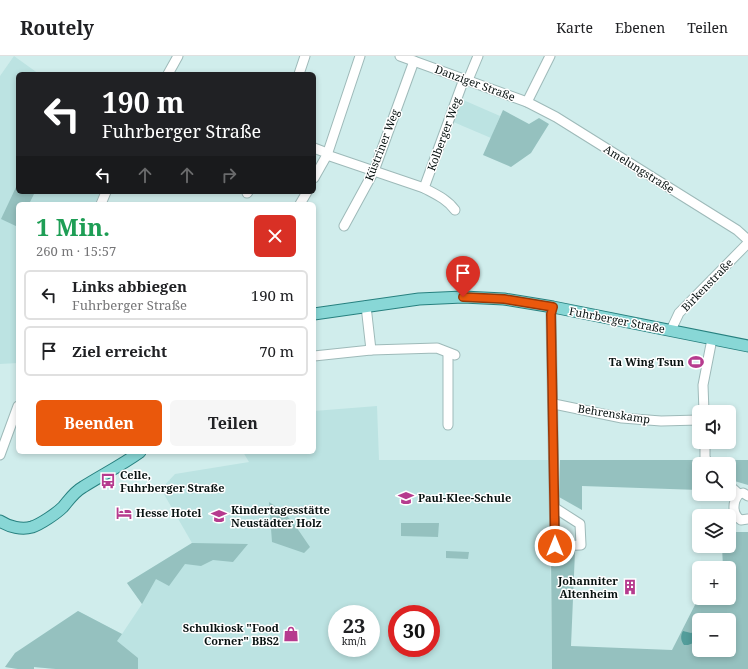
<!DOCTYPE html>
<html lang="de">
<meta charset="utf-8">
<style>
:root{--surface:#fff;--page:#f6f6f6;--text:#202124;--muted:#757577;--line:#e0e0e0;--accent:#ea580c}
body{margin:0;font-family:"Noto Serif",serif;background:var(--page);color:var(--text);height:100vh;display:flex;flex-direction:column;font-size:15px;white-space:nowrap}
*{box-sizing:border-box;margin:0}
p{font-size:13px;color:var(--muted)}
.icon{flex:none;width:22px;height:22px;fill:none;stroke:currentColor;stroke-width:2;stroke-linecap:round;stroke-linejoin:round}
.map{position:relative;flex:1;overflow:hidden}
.panel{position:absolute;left:16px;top:146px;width:300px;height:252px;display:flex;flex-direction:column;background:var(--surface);border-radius:6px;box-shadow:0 2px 6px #0003}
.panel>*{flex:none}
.hud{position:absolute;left:16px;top:16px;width:300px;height:122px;border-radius:6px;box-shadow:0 2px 6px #0003;background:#202124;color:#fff;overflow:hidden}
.controls{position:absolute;left:692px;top:349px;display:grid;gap:8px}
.controls a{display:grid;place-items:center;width:44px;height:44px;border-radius:6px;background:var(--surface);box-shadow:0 2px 6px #0003;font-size:20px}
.speed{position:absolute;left:328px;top:549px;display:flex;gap:8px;font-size:20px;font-weight:700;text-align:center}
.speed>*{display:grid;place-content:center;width:52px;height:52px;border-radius:50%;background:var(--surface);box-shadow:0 2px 6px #0003;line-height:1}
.speed small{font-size:10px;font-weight:400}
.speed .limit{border:6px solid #d22;background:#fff;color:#111}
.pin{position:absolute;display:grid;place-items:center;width:34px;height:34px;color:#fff;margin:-41px -17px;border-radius:50% 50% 50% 0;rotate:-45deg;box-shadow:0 0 4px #0007}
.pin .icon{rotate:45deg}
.me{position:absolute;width:44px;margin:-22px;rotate:0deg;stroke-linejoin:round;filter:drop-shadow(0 0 3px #0008)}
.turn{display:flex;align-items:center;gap:14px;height:84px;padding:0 20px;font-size:18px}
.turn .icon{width:52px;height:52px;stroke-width:2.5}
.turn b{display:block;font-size:28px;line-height:34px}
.lanes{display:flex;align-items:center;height:38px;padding:0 20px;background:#0003;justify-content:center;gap:20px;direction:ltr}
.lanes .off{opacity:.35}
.round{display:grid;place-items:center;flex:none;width:42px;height:42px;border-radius:6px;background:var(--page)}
.summary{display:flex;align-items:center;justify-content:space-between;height:68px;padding:0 20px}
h1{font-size:24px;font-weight:700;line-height:30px;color:#1e9e55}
.action{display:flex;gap:8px;margin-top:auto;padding:8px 20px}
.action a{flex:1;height:46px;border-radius:6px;background:var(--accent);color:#fff;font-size:16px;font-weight:700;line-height:46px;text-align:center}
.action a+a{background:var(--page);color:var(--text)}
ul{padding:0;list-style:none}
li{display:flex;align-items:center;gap:12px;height:50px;margin:0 8px 6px;padding:0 12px;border:2px solid var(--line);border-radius:6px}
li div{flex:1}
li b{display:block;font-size:15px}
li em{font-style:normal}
header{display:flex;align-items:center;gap:24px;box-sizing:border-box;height:56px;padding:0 20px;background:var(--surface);border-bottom:1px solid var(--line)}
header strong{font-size:19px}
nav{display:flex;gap:22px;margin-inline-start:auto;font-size:14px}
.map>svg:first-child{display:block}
.built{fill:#bce3e2;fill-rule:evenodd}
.green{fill:#95c1bf;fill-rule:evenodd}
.water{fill:#539d9b}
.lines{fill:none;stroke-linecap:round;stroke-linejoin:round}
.minor-casing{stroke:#9ebab9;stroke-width:11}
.major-casing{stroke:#27807f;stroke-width:13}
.minor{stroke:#fff;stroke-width:9}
.major{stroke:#88d7d6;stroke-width:11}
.route-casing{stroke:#983908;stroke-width:10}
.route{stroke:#ea580c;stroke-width:7}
.labels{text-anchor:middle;stroke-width:3;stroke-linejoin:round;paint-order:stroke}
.street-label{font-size:11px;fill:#081211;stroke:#fff}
.poi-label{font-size:11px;font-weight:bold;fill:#081211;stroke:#fff;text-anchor:start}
</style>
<header>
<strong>Routely</strong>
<nav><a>Karte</a><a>Ebenen</a><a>Teilen</a></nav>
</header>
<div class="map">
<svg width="748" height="613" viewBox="0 0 748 613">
<rect width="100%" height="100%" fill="#d0edec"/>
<g class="built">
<polygon points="14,0 39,18 18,18 18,136 100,136 95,148 18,148 18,307 0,308 0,20"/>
<polygon points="461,43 500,60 491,82 451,65"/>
<path d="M377,350L379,404H549L552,613H55L34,611V613H18L5,611L15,597L78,555L122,578L142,548L127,527L192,487L161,433L175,418L249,406L243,396H314V355ZM337,558H371V592H337ZM397,558H431V592H397Z"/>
</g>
<g class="green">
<polygon points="503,54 529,68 539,62 549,68 531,97 511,111 483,99"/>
<polygon points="17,129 18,130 18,136 30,136 34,138 29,148 18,148 18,171 1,163"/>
<polygon points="560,404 748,404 748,429 731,424 729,426 729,408 699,408 699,434 582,430 582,454 559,441"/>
<path d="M269,446C289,458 297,472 310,491L304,497L272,486Z"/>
<polygon points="401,467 439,467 438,481 401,480"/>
<path d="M729,476H748V613H552L551,500L557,497L575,495L571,590L672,594L699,541V542H729V512H723L722,490H729ZM699,564H729V594H699Z"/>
<polygon points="192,487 248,488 233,506 213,504 201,510 185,508 169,530 156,523 142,548 127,527"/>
<polygon points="446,495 469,496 468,503 446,502"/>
<polygon points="78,555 122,578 117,585 138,602 138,613 56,613 34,611 34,613 18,613 5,611 15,597"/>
</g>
<path class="water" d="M698,574H699V589L696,586L688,589H684C681,585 680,580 683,575L691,577Z"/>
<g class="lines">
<defs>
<g id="minor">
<polyline points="400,0 527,46 556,61 737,174 748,184"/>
<polyline points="168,18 178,0"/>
<polyline points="299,18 305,0"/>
<polyline points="468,24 478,0"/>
<polyline points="527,46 550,0"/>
<polyline points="314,92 327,97"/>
<path d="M327,99L424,132C435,138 447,143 455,154"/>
<polyline points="314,122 327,99 360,0"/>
<polyline points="424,132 464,23"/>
<polyline points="247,137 248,136"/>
<polyline points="101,148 106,136"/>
<polyline points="300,148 307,136"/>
<polyline points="344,170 374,115 414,5"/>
<polyline points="366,250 371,294 437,292 455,299"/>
<polyline points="553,251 551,258 555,490 581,489 580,468 555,452"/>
<polyline points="671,274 679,257 748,187"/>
<polyline points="448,297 448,369"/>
<polyline points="314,300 371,294"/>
<polyline points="554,348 622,362 661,365 699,364"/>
<polyline points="704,356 703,329 712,283"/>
<polyline points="705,386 705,401 708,408"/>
<polyline points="0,399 18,350"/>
<polyline points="729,429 739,438 743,437 748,440"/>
<path d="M739,438C732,446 732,459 741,464L748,463"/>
</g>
<g id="major">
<polyline points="314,258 419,243 463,241 504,243 553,251 748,290"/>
<path d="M0,465C9,471 22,474 32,471C41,468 57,457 63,451C69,444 74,436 83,431C102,419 122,409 140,396"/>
</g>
</defs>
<use href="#minor" class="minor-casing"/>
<use href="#major" class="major-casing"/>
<use href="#minor" class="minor"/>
<use href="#major" class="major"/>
</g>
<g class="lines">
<defs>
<polyline id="route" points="463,241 504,243 553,251 551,258 555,490"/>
</defs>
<use href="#route" class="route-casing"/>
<use href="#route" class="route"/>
</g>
<defs>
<symbol id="stadium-bare" viewBox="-9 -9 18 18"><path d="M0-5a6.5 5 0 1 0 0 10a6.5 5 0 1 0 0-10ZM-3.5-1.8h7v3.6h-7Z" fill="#b63b8e" stroke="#fff" stroke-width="2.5" paint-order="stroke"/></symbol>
<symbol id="bus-bare" viewBox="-9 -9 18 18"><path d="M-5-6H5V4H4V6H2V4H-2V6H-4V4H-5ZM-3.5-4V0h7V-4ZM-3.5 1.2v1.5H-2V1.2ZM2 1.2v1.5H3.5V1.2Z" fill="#b63b8e" stroke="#fff" stroke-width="2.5" paint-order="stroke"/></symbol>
<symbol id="school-bare" viewBox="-9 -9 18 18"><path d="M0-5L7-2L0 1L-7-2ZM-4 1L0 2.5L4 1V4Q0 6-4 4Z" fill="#b63b8e" stroke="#fff" stroke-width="2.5" paint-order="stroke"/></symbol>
<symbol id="hotel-bare" viewBox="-9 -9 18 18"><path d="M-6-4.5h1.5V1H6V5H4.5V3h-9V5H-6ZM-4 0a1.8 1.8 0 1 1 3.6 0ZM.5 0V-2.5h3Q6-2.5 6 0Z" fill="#b63b8e" stroke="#fff" stroke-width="2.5" paint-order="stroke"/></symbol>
<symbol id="building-bare" viewBox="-9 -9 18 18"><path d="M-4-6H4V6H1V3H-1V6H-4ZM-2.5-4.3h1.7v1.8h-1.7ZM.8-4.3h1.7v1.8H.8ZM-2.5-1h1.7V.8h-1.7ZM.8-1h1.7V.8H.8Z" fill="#b63b8e" stroke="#fff" stroke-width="2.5" paint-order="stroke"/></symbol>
<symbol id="shop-bare" viewBox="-9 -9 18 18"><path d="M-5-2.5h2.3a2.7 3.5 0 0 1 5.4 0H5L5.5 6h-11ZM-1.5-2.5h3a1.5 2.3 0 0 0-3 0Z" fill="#b63b8e" stroke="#fff" stroke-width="2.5" paint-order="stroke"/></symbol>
</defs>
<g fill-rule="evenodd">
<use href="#stadium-bare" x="685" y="295" width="22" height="22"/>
<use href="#bus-bare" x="97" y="414" width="22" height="22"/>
<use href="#school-bare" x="395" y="431" width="22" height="22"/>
<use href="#hotel-bare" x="113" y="446" width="22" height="22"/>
<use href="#school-bare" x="208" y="449" width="22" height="22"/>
<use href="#building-bare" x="619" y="520" width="22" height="22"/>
<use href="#shop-bare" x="280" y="567" width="22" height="22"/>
</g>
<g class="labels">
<g class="street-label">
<text transform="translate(475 27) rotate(20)" y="4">Danziger Straße</text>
<text transform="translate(444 78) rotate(-70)" y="4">Kolberger Weg</text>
<text transform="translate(382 89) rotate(-69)" y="4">Küstriner Weg</text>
<text transform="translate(639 113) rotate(32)" y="4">Amelungstraße</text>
<text transform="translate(707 229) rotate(-46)" y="4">Birkenstraße</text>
<text transform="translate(617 264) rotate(11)" y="4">Fuhrberger Straße</text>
<text transform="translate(614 358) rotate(9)" y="4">Behrenskamp</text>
</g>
<g class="poi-label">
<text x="684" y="310" text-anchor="end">Ta Wing Tsun</text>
<text x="120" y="423">Celle,<tspan x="120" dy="13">Fuhrberger Straße</tspan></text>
<text x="418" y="446">Paul-Klee-Schule</text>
<text x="231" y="458">Kindertagesstätte<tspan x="231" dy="13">Neustädter Holz</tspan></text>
<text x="136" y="461">Hesse Hotel</text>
<text x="618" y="529" text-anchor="end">Johanniter<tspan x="618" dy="13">Altenheim</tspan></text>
<text x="279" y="576" text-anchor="end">Schulkiosk "Food<tspan x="279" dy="13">Corner" BBS2</tspan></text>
</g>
</g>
</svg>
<div class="controls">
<a><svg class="icon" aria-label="sound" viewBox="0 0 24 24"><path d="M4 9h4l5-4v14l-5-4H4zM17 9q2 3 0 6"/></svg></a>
<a><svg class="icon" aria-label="search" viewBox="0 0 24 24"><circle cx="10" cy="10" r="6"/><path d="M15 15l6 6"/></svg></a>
<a><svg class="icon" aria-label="layers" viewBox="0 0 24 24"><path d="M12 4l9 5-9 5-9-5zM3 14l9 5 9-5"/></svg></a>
<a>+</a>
<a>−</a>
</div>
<div class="speed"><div>23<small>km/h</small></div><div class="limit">30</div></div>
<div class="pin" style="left:463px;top:241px;background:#d93025"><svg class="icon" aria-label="arrive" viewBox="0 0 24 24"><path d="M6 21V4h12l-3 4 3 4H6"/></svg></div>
<svg class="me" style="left:555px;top:490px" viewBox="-20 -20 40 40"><circle r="17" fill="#ea580c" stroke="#fff" stroke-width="3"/><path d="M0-11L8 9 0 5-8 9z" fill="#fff"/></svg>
<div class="hud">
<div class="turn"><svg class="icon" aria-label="left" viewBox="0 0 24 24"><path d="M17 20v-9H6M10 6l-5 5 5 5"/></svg><div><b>190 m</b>Fuhrberger Straße</div></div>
<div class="lanes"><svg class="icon" aria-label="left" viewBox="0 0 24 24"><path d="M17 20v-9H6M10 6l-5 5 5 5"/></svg><svg class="icon off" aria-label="ahead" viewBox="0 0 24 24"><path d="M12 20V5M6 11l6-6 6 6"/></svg><svg class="icon off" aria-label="ahead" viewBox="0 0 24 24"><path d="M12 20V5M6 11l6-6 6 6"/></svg><svg class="icon off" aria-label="right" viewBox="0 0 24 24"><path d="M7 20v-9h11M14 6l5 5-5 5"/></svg></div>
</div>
<section class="panel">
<div class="summary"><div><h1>1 Min.</h1><p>260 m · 15:57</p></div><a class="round" style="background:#d93025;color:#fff"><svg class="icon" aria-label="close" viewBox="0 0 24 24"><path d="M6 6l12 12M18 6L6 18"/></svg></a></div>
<ul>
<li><svg class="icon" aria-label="left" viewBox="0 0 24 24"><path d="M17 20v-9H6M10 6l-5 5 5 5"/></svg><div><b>Links abbiegen</b><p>Fuhrberger Straße</p></div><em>190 m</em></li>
<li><svg class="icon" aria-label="arrive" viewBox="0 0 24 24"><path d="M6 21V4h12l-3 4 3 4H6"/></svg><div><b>Ziel erreicht</b></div><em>70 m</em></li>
</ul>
<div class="action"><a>Beenden</a><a>Teilen</a></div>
</section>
</div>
